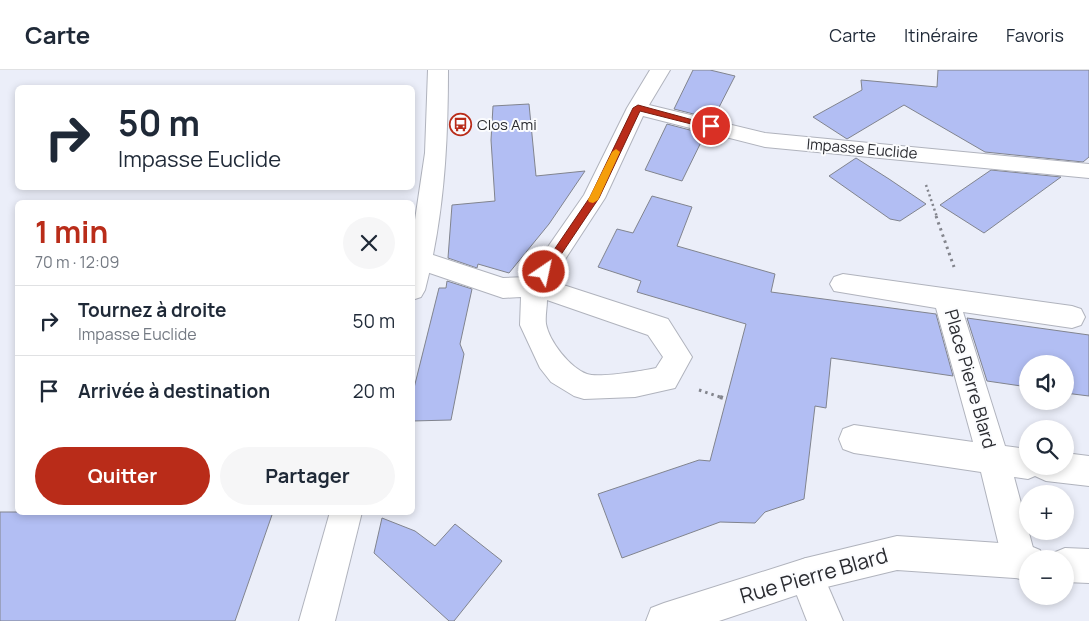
<!DOCTYPE html>
<html lang="fr">
<meta charset="utf-8">
<style>
:root{--surface:#fff;--page:#f6f6f7;--text:#1f2937;--muted:#747a83;--line:#e0e1e3;--accent:#b92c19}
body{margin:0;font-family:Manrope,sans-serif;background:var(--page);color:var(--text);height:100vh;display:flex;flex-direction:column;font-size:19px;white-space:nowrap}
*{box-sizing:border-box;margin:0}
p{font-size:16px;color:var(--muted)}
.icon{flex:none;width:28px;height:28px;fill:none;stroke:currentColor;stroke-width:2;stroke-linecap:round;stroke-linejoin:round}
.map{position:relative;flex:1;overflow:hidden}
.details{position:absolute;left:15px;top:130px;width:400px;height:315px;display:flex;flex-direction:column;background:var(--surface);border-radius:8px;box-shadow:0 2px 8px #0003}
.details>*{flex:none}
.banner{position:absolute;left:15px;top:15px;width:400px;height:105px;border-radius:8px;box-shadow:0 2px 8px #0003;background:#fff;color:var(--text);overflow:hidden}
.fabs{position:absolute;left:1019px;top:285px;display:grid;gap:10px}
.fabs a{display:grid;place-items:center;width:55px;height:55px;border-radius:50%;background:var(--surface);box-shadow:0 2px 8px #0003;font-size:25px}
.pin{position:absolute;display:grid;place-items:center;width:42px;height:42px;color:#fff;margin:-21px;border:2px solid #fff;border-radius:50%;box-shadow:0 1px 5px #0007}
.me{position:absolute;width:55px;margin:-28px;rotate:34deg;stroke-linejoin:round;filter:drop-shadow(0 0 4px #0008)}
.turn{display:flex;align-items:center;gap:18px;height:105px;padding:0 20px;font-size:22px}
.turn .icon{width:65px;height:65px;stroke-width:2.5}
.turn b{display:block;font-size:35px;line-height:42px}
.round{display:grid;place-items:center;flex:none;width:52px;height:52px;border-radius:26px;background:var(--page)}
.headline{display:flex;align-items:center;justify-content:space-between;height:85px;padding:0 20px}
h1{font-size:30px;font-weight:700;line-height:38px;color:var(--accent)}
.action{display:flex;gap:10px;margin-top:auto;padding:10px 20px}
.action a{flex:1;height:58px;border-radius:30px;background:var(--accent);color:#fff;font-size:20px;font-weight:700;line-height:58px;text-align:center}
.action a+a{background:var(--page);color:var(--text)}
ul{padding:0;list-style:none}
li{display:flex;align-items:center;gap:15px;height:70px;padding:0 20px;border-top:1px solid var(--line)}
li div{flex:1}
li b{display:block;font-size:19px}
li em{font-style:normal}
header{display:flex;align-items:center;gap:30px;box-sizing:border-box;height:70px;padding:0 25px;background:var(--surface);border-bottom:1px solid var(--line)}
header strong{font-size:24px}
nav{display:flex;gap:28px;margin-inline-start:auto;font-size:18px}
.map>svg:first-child{display:block}
.building{fill:#b2bef3;stroke:#81848e}
.lines{fill:none;stroke-linecap:round;stroke-linejoin:round}
.minor-casing{stroke:#b0b3bd;stroke-width:2}
.tertiary-casing{stroke:#b0b3bd;stroke-width:2}
.path-far2{stroke:#83858d;stroke-width:2.5;stroke-dasharray:2 3;stroke-linecap:butt}
.path-far1{stroke:#83858d;stroke-width:3;stroke-dasharray:2.5 4;stroke-linecap:butt}
.path{stroke:#83858d;stroke-width:4;stroke-dasharray:3 4.5;stroke-linecap:butt}
.minor{fill:#fff;fill-rule:evenodd}
.tertiary{fill:#fff;fill-rule:evenodd}
.route{fill:#b92c19;stroke:#781d10}
.slow{fill:#f59e0b}
.labels{text-anchor:middle;stroke-width:4;stroke-linejoin:round;paint-order:stroke}
.far-poi-label{font-size:15px;fill:#2b2c31;stroke:#fbfcfe;text-anchor:start}
.far-street-label{font-size:15px;fill:#2b2c31;stroke:#fbfcfe}
.street-label{font-size:18px;fill:#2b2c31;stroke:#fbfcfe}
.near-street-label{font-size:21px;fill:#2b2c31;stroke:#fbfcfe}
</style>
<header>
<strong>Carte</strong>
<nav><a>Carte</a><a>Itinéraire</a><a>Favoris</a></nav>
</header>
<div class="map">
<svg width="1089" height="551" viewBox="0 0 1089 551">
<rect width="100%" height="100%" fill="#ebeef9"/>
<g class="building">
<polygon points="693,0 710,0 735,6 713,49 674,39"/>
<polygon points="938,0 1089,0 1089,87 1083,92 985,82 904,35 847,69 813,47 862,20 861,10 937,17"/>
<polygon points="529,34 536,106 585,101 549,154 509,203 478,194 477,198 448,188 452,135 495,131 491,70 493,36"/>
<polygon points="667,54 705,64 682,111 645,100"/>
<polygon points="856,88 889,109 926,134 900,151 890,149 829,106"/>
<polygon points="991,100 1061,107 984,163 940,135"/>
<polygon points="652,126 692,137 677,176 775,204 771,222 936,244 953,306 831,288 826,338 815,336 804,429 765,442 755,453 720,452 622,488 598,424 699,390 710,391 746,254 637,222 641,211 598,197 617,159 633,163"/>
<polygon points="447,211 472,219 460,274 464,284 451,350 412,351 412,326 439,218 446,218"/>
<polygon points="967,248 1089,265 1089,326 1065,323 1065,294 1028,294 1028,317 987,311"/>
<polygon points="0,442 273,442 235,551 0,551"/>
<polygon points="382,448 415,461 435,476 455,454 502,491 454,551 449,551 374,483"/>
</g>
<g class="lines">
<defs>
<g id="minor">
<path d="M650,0H670L649,35L765,63L1089,94V108L765,77L643,46L605,128L551,211L668,249L692,287L675,318L635,327L584,329L574,326L551,312L540,298L520,255L521,227L503,228L412,197V183L421,181L503,208L527,207L584,125L627,38ZM547,230L648,265L663,287L656,298C643,301 598,308 587,304C570,298 549,271 546,254C545,246 547,238 547,230Z"/>
<polygon points="843,204 1072,236 1081,239 1085,247 1081,255 1072,258 963,242 1005,376 1028,379 1028,396 1065,396 1065,383 1089,386 1089,416 1046,411 1035,406 1028,409 1014,407 1036,489 1028,489 1028,506 1020,509 1008,504 1003,492 981,402 854,383 843,379 839,369 843,359 854,355 973,372 936,238 834,221 830,214 834,207"/>
<polygon points="806,488 818,493 843,551 807,551 789,505 794,493"/>
</g>
<g id="tertiary">
<path d="M428,0H448C448,75 444,147 425,220L421,227L412,230V170L425,83Z"/>
<polygon points="330,442 362,442 335,551 299,551"/>
<polygon points="897,466 1028,475 1040,480 1044,489 1028,489 1028,509 897,500 806,522 719,551 646,551 651,538 664,533 806,488"/>
<polygon points="1065,478 1089,479 1089,513 1065,512 1065,489 1050,489 1053,483"/>
</g>
</defs>
<use href="#minor" class="minor-casing"/>
<use href="#tertiary" class="tertiary-casing"/>
<polyline class="path-far2" points="926,115 937,147"/>
<g class="path-far1">
<polyline points="936,146 954,197"/>
<polyline points="699,320 723,328"/>
</g>
<polyline class="path" points="720,327 727,329"/>
<use href="#minor" class="minor"/>
<use href="#tertiary" class="tertiary"/>
</g>
<polygon class="route" points="638,35 715,56 711,59 640,41 599,128 548,204 541,204 539,202 541,199 590,127 633,38"/>
<polygon class="slow" points="616,79 620,82 598,130 593,133 589,132 588,130 612,82"/>
<defs>
<symbol id="bus-ring" viewBox="-11 -11 22 22"><circle r="9.5" fill="#fbfcfe" stroke="#b92c19" stroke-width="1.5"/><path d="M-5-6H5V4H4V6H2V4H-2V6H-4V4H-5ZM-3.5-4V0h7V-4ZM-3.5 1.2v1.5H-2V1.2ZM2 1.2v1.5H3.5V1.2Z" fill="#b92c19"/></symbol>
</defs>
<g fill-rule="evenodd">
<use href="#bus-ring" x="448" y="42" width="25" height="25"/>
</g>
<g class="labels">
<g class="far-poi-label">
<text x="477" y="60">Clos Ami</text>
</g>
<g class="far-street-label">
<text transform="translate(862 79) rotate(5)" y="5">Impasse Euclide</text>
</g>
<g class="street-label">
<text transform="translate(970 309) rotate(74)" y="6">Place Pierre Blard</text>
</g>
<g class="near-street-label">
<text transform="translate(814 506) rotate(-16)" y="7">Rue Pierre Blard</text>
</g>
</g>
</svg>
<div class="fabs">
<a><svg class="icon" aria-label="sound" viewBox="0 0 24 24"><path d="M4 9h4l5-4v14l-5-4H4zM17 9q2 3 0 6"/></svg></a>
<a><svg class="icon" aria-label="search" viewBox="0 0 24 24"><circle cx="10" cy="10" r="6"/><path d="M15 15l6 6"/></svg></a>
<a>+</a>
<a>−</a>
</div>
<div class="pin" style="left:711px;top:56px;background:#d93025"><svg class="icon" aria-label="arrive" viewBox="0 0 24 24"><path d="M6 21V4h12l-3 4 3 4H6"/></svg></div>
<svg class="me" style="left:544px;top:202px" viewBox="-20 -20 40 40"><circle r="17" fill="#b92c19" stroke="#fff" stroke-width="3"/><path d="M0-11L8 9 0 5-8 9z" fill="#fff"/></svg>
<div class="banner">
<div class="turn"><svg class="icon" aria-label="right" viewBox="0 0 24 24"><path d="M7 20v-9h11M14 6l5 5-5 5"/></svg><div><b>50 m</b>Impasse Euclide</div></div>
</div>
<section class="details">
<div class="headline"><div><h1>1 min</h1><p>70 m · 12:09</p></div><a class="round"><svg class="icon" aria-label="close" viewBox="0 0 24 24"><path d="M6 6l12 12M18 6L6 18"/></svg></a></div>
<ul>
<li><svg class="icon" aria-label="right" viewBox="0 0 24 24"><path d="M7 20v-9h11M14 6l5 5-5 5"/></svg><div><b>Tournez à droite</b><p>Impasse Euclide</p></div><em>50 m</em></li>
<li><svg class="icon" aria-label="arrive" viewBox="0 0 24 24"><path d="M6 21V4h12l-3 4 3 4H6"/></svg><div><b>Arrivée à destination</b></div><em>20 m</em></li>
</ul>
<div class="action"><a>Quitter</a><a>Partager</a></div>
</section>
</div>
